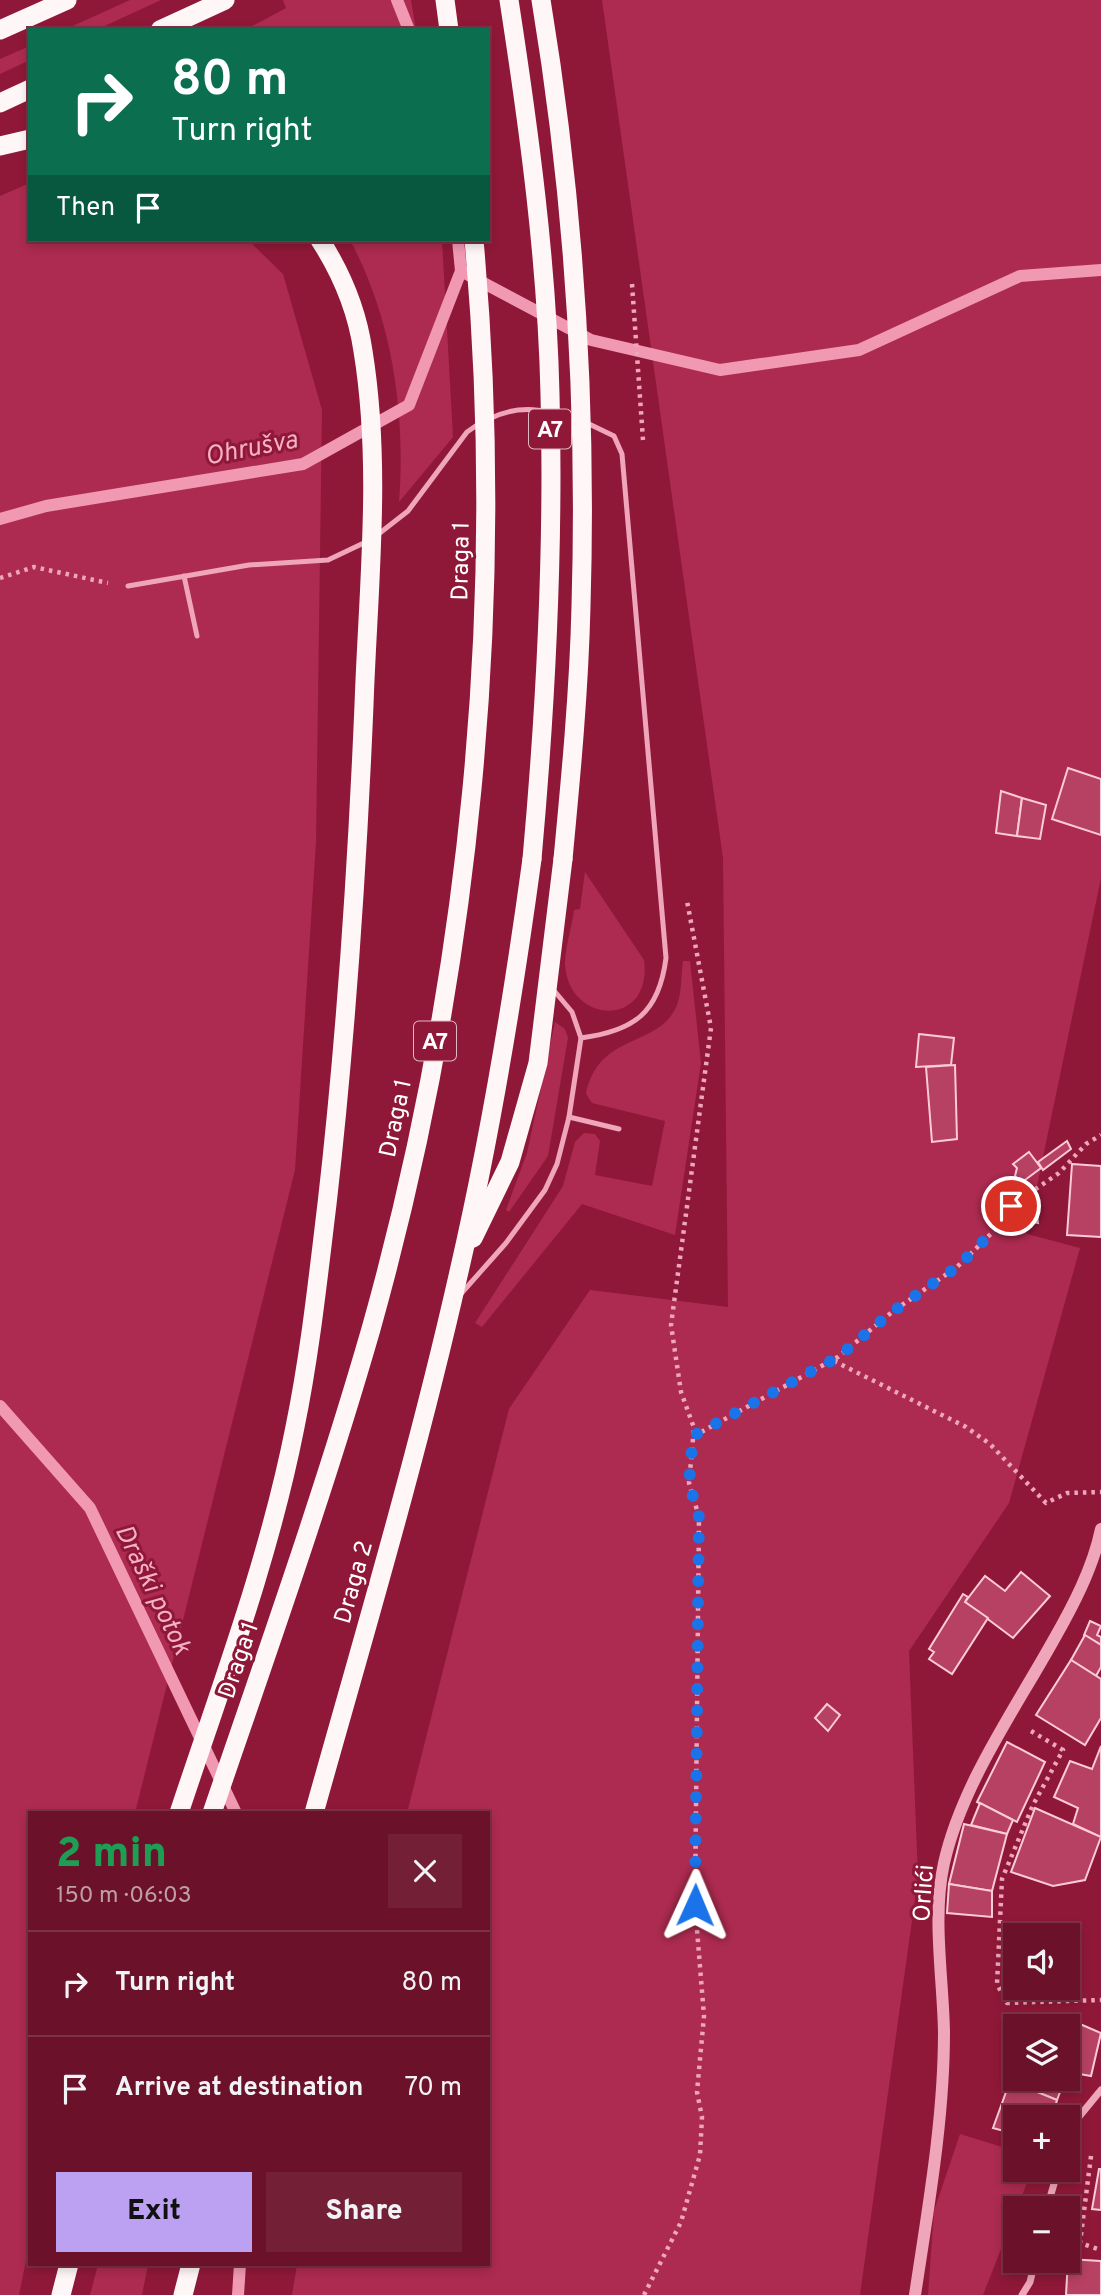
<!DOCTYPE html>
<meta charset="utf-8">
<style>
:root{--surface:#6b122a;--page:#732036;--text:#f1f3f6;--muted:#be9ea8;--line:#7e3247;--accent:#bca0f2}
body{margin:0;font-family:Overpass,sans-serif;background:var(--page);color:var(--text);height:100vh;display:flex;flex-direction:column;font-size:26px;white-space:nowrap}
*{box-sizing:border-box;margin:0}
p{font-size:23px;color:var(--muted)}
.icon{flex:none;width:38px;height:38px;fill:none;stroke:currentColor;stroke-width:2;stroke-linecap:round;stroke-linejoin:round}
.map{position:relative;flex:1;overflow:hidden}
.sheet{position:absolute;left:28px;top:1811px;width:462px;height:455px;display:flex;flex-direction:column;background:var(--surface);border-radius:0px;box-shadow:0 4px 10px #0003,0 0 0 2px var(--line)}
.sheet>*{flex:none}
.banner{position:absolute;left:28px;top:28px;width:462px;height:214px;border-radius:0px;box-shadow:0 4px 10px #0003,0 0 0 2px var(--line);background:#0b6e4f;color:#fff;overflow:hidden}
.buttons{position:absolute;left:1003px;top:1923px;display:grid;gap:14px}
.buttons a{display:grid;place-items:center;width:77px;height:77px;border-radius:0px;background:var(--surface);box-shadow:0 4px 10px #0003,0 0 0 2px var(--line);font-size:35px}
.pin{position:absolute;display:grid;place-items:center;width:60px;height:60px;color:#fff;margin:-30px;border:4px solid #fff;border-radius:50%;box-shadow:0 2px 7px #0007}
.me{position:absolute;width:77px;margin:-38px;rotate:1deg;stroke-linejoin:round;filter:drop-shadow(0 0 5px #0008)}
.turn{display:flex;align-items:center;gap:24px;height:147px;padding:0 28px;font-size:32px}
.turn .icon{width:91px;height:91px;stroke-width:2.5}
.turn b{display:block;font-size:49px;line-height:60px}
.then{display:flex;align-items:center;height:66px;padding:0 28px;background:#0003;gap:14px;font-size:26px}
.round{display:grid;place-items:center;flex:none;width:74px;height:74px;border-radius:0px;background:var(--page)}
.head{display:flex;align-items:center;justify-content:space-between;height:119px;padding:0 28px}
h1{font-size:42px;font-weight:800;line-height:52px;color:#1e9e55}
.button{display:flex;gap:14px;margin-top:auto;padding:14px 28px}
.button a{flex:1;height:80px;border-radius:0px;background:var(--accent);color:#111;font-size:28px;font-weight:800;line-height:80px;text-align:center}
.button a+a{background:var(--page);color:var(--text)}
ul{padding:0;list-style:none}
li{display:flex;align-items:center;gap:21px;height:105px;padding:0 28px;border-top:2px solid var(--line)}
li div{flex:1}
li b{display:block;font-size:26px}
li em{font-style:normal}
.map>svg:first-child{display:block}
.green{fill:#ad2b50}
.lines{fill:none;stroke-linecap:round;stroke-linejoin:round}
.stream{stroke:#f198b3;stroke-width:12}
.building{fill:#b74162;stroke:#fbcbd9;stroke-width:2}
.path{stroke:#efa5ba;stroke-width:4.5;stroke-dasharray:3.5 5;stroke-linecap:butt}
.service{stroke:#efa5ba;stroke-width:5}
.minor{stroke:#efa5ba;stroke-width:7}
.tertiary{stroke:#efa5ba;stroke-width:12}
.trunk{stroke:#fff6f8;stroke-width:19}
.trunk-bridge{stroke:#fff6f8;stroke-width:19}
.route{stroke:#1a73e8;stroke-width:12;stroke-dasharray:0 21.6}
.labels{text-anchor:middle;stroke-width:6;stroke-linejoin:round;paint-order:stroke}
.shield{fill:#8f1838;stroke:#ddbac3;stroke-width:2}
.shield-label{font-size:23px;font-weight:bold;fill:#fff}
.street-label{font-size:24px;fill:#fff;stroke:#8f1838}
.water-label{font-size:26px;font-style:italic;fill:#f6b1c5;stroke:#8f1838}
</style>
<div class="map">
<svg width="1101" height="2295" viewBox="0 0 1101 2295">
<rect width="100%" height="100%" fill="#8f1838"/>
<g class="green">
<polygon points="130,0 161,0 96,30 64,30"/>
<polygon points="283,0 411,0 416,30 245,30 286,8"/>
<polygon points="602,0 1101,0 1101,878 1027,1234 1080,1248 1009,1503 909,1651 918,1877 860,2295 292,2295 297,2265 488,2264 488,1813 407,1813 509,1409 590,1290 728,1307 723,858"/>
<polygon points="30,46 30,60 0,74 0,59"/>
<polygon points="30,183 30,240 248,240 283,274 322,410 316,842 295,1170 135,1813 30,1813 30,2241 19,2295 0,2295 0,196"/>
<path d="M350,240H442L453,437L399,502C406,413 392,318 350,240Z"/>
<path d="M585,872L644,960C653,1029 568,1025 565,964C565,947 572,927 574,910L580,909Z"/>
<path d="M683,961H690L701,1063L675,1235L582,1204L482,1327L475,1323L563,1186L575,1142L584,1133L595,1134L600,1141L595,1175L652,1186L665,1121L592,1103L586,1094C599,1031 659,1049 677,1005C682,992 681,974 683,961Z"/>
<polygon points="555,1022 565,1029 568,1038 548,1156 509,1212 506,1210 527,1153"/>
<polygon points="960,2134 1015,2151 1015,2170 1032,2170 983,2295 928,2295 934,2211"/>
<polygon points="98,2265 148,2265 142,2295 90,2295"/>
</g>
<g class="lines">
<g class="stream">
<polyline points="397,0 409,30"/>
<polyline points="461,271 591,340 720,370 859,350 1020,276 1101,270"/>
<polyline points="0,519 46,506 303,464 409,405 461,271 458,240"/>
<polyline points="0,1406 90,1508 236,1813"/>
<polyline points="238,2295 240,2264"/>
</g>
</g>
<g class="building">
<polygon points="1068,768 1101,779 1101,835 1052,819"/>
<polygon points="1001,791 1022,798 1017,836 996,833"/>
<polygon points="1022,798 1046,805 1040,839 1017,836"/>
<polygon points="919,1034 954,1038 951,1065 916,1067"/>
<polygon points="955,1065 957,1139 932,1142 926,1067"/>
<polygon points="1067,1141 1071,1149 1043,1170 1038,1162"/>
<polygon points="1029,1152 1041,1168 1021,1183 1015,1176 1017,1168 1013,1164"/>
<polygon points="1072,1164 1101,1166 1101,1237 1067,1235"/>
<polygon points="1030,1195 1036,1208 1038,1223 1005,1217 1014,1206"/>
<polygon points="1021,1572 1050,1596 1013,1638 965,1602 985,1576 1005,1591"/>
<polygon points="963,1594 968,1597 965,1602 988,1618 952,1674 929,1659 934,1652 929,1649"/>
<polygon points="1090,1621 1101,1626 1097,1635 1101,1637 1101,1645 1084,1635"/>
<polygon points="1085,1635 1101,1645 1101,1667 1096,1676 1071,1660"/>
<polygon points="1071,1660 1101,1679 1101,1718 1085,1745 1036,1715"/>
<polygon points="827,1704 840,1715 828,1731 815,1718"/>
<polygon points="1007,1742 1045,1762 1017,1822 977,1802"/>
<polygon points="1101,1746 1101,1837 1073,1824 1078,1808 1054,1797 1070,1761 1092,1769"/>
<polygon points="980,1803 1013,1820 1007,1834 971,1825"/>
<polygon points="1035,1808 1101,1837 1085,1880 1053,1886 1011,1872"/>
<polygon points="964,1824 1007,1834 992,1891 949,1884"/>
<polygon points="949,1884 992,1891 992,1917 947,1913"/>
<polygon points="1029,1988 1043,1988 1040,1994"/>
<polygon points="1035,2014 1067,2026 1030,2026"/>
<polygon points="1080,2024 1101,2033 1091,2076 1068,2072 1068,2027 1078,2031"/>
<polygon points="1015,2067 1015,2079 1065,2079 1057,2100 1010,2081"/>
<polygon points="1010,2081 1057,2100 1052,2118 1015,2118 1015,2134 993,2128"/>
<polygon points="1099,2169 1101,2169 1101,2210 1092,2209"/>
<polygon points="1068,2259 1101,2261 1101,2295 1066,2295"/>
</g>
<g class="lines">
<g class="path">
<polyline points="632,284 643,440"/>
<polyline points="0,578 34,567 108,583"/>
<polyline points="834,1361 966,1427 990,1444 1046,1503 1067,1493 1101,1492"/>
<polyline points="694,1436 838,1357 892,1312 957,1267 1000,1225 1011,1206 1059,1173 1086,1144 1101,1135"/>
<polyline points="1031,1731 1063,1750 1033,1805 1002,1879 997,1984 1007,2003 1101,2000"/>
<polyline points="1091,2156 1080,2243 1101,2250"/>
<polyline points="644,2295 681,2222 700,2155 702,2117 697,2092 704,2016 695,1905 699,1517 689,1483 694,1428 681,1392 671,1325 711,1028 687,901"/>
</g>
<g class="service">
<path d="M489,419C518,404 548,409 577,420"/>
<polyline points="376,536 408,511 467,432 480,423"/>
<polyline points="184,576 197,636"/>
<polyline points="128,586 249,565 328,560 368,541"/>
<path d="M581,1038C634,1031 659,1013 666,958L622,454L614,436L587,423"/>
<polyline points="569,1117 619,1129"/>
<polyline points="459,1296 506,1243 545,1190 557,1164 569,1117 581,1038 572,1012 551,987"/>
</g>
<g class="minor">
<polyline points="1068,2144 1078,2118 1101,2090"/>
<polyline points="1047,2208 1058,2170"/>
<polyline points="1022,2295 1030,2282 1035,2261"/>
</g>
<path class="tertiary" d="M915,2295C928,2208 944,2120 944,2032C943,1977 932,1917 944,1863C962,1784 1014,1711 1053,1641C1073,1606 1093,1568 1101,1529"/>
<g class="trunk">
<polyline points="445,0 449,30"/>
<polyline points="0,30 67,0"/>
<polyline points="160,30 225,0"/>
<polyline points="0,103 30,89"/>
<polyline points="0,146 30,139"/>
<polyline points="473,1238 510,1162 538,1063 563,859"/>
<path d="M314,1813C364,1635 417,1457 458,1276C490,1138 513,999 532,859"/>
<polyline points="61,2295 69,2264"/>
<polyline points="183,2295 191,2264"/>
</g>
<g class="trunk-bridge">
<path d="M509,0C529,130 547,262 550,394C554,550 546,704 532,859"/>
<path d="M541,0C574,199 587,404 581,606C579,691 571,775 563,859"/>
<path d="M179,1813C221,1686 269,1559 295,1427C310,1354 318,1278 327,1204C346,1038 357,872 364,705C368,588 382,468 363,351C357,310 342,274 320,240"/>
<path d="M212,1813C267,1652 324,1492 371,1329C470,976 507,604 474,240"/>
</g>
</g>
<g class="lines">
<polyline class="route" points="695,1905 699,1517 689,1483 693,1436 838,1357 892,1312 957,1267 1000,1225 1011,1206"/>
</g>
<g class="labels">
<g class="shield">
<rect x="529" y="409.5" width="42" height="39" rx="5"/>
<rect x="414" y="1021.5" width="42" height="39" rx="5"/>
</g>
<g class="shield-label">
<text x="550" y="437">A7</text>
<text x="435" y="1049">A7</text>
</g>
<g class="street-label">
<text transform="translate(460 561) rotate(-89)" y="8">Draga 1</text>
<text transform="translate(395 1118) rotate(-78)" y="8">Draga 1</text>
<text transform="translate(353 1582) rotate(-74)" y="8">Draga 2</text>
<text transform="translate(238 1660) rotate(-71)" y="8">Draga 1</text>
<text transform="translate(923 1893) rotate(-86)" y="8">Orlići</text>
</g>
<g class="water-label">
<text transform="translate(251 447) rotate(-11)" y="9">Ohrušva</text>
<text transform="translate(154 1589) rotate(64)" y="9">Draški potok</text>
</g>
</g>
</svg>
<div class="buttons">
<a><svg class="icon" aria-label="sound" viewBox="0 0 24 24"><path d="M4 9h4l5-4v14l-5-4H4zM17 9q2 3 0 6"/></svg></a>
<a><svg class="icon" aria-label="layers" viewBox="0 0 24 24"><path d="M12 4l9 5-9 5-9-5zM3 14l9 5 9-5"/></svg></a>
<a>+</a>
<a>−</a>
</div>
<div class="pin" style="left:1011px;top:1206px;background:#d93025"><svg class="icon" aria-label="arrive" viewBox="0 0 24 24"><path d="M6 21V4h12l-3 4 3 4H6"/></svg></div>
<svg class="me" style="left:695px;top:1905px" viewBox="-20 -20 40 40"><path d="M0-17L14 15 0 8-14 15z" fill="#1a73e8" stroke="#fff" stroke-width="4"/></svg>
<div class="banner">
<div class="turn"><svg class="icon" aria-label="right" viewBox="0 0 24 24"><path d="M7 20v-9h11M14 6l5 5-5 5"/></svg><div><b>80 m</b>Turn right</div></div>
<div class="then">Then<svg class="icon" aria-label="arrive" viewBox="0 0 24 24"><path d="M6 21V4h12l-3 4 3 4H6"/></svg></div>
</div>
<section class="sheet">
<div class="head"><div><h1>2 min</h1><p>150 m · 06:03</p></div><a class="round"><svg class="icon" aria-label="close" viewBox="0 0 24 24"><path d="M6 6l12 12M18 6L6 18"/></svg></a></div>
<ul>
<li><svg class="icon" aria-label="right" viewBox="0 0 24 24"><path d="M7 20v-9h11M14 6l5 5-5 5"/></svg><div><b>Turn right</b></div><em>80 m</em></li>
<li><svg class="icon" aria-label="arrive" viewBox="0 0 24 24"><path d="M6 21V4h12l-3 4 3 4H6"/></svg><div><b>Arrive at destination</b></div><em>70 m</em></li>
</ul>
<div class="button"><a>Exit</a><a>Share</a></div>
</section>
</div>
